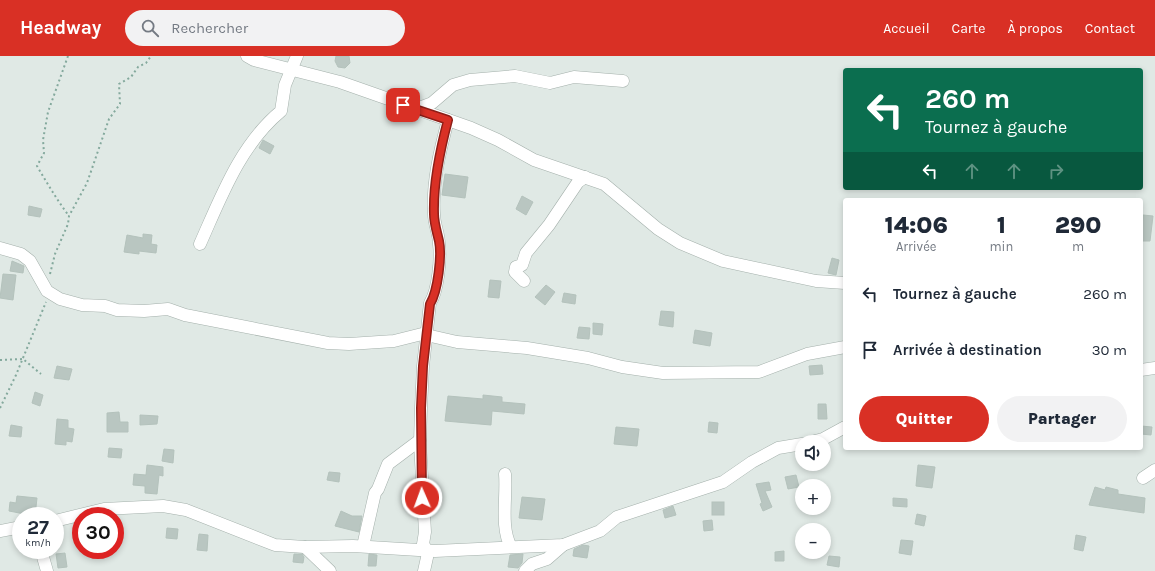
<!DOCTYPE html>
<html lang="fr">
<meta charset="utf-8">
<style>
:root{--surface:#fff;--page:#f2f2f3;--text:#1f2937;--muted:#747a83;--accent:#d93025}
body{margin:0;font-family:Karla,sans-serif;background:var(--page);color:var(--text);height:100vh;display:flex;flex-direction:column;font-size:15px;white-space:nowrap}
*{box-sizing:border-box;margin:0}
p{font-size:13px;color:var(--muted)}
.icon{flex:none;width:22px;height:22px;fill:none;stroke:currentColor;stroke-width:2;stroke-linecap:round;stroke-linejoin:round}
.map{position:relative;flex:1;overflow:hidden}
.details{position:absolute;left:843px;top:142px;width:300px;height:252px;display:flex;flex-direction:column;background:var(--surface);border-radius:4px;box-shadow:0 2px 6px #0003}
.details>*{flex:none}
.banner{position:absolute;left:843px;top:12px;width:300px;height:122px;border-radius:4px;box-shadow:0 2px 6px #0003;background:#0b6e4f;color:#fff;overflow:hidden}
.buttons{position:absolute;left:795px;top:379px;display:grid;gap:8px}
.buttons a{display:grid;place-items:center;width:36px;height:36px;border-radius:50%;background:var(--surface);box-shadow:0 2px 6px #0003;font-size:20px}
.speed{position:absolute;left:12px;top:451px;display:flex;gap:8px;font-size:20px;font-weight:700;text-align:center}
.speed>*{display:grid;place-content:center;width:52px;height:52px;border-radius:50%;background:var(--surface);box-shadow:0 2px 6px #0003;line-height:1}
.speed small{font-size:10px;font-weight:400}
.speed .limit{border:6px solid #d22;background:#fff;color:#111}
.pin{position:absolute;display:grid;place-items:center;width:34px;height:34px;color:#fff;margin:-17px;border-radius:8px;box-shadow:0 2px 6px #0006}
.me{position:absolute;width:44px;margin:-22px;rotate:358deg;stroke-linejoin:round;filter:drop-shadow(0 0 3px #0008)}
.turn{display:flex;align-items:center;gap:14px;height:84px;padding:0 16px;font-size:18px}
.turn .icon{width:52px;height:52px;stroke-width:2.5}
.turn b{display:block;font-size:28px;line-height:34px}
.lanes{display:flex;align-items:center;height:38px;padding:0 16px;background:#0003;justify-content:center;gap:20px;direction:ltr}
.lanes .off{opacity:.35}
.eta{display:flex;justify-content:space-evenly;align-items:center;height:68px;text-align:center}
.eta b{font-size:24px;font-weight:800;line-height:28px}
.primary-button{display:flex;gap:8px;margin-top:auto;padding:8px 16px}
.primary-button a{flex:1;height:46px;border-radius:24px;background:var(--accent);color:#fff;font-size:16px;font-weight:800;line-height:46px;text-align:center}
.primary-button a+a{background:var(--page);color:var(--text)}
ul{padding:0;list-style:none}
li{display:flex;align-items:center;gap:12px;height:56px;padding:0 16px}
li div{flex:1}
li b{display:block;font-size:15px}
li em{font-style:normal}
header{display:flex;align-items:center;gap:24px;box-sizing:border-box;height:56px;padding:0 20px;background:var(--accent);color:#fff}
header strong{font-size:19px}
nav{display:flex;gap:22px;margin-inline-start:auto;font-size:14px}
.search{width:280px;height:36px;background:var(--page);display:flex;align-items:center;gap:10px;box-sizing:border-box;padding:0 14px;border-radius:22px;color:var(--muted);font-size:15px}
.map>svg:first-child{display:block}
.building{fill:#b9c6c1;stroke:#b4c2bc}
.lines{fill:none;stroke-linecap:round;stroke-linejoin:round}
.minor-casing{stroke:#a4b0ab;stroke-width:13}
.path{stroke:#84a99d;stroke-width:2;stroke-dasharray:2 3;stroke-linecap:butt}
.minor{stroke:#fff;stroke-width:12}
.route-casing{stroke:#8d1f18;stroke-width:10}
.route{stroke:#d93025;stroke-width:7}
</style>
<header>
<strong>Headway</strong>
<div class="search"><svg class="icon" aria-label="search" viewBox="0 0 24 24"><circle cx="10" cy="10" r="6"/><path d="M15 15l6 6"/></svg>Rechercher</div>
<nav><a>Accueil</a><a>Carte</a><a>À propos</a><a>Contact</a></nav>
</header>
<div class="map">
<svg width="1155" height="515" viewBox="0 0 1155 515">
<rect width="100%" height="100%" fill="#e0e9e5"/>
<g class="building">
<polygon points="336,0 349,0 350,7 345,12 338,11 335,5"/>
<polygon points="263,84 274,90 270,98 259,92"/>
<polygon points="445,118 468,121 465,142 442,139"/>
<polygon points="522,140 533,146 526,159 516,153"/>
<polygon points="29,150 42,153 40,161 28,159"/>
<polygon points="1143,159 1153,160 1150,185 1141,185"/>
<polygon points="143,178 152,179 151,188 157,189 156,197 139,195 139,198 124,196 127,179 143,182"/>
<polygon points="832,202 839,204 836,219 828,217"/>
<polygon points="12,205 24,210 23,217 10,215"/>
<polygon points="3,218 16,219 13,244 0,242"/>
<polygon points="490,224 501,225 499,242 488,241"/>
<polygon points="546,229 555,236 545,249 535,241"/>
<polygon points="564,237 576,239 575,248 562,246"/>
<polygon points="661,255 674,256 673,271 659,269"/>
<polygon points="593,267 603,268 602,279 593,278"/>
<polygon points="579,271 590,272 589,283 577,282"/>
<polygon points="695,274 712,277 710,290 693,287"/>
<polygon points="822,309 823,318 810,319 809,310"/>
<polygon points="57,310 72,313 69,324 54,322"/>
<polygon points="35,336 43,339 40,350 32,347"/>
<polygon points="483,339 502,341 502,346 525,348 524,358 492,355 491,369 445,365 448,340 483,343"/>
<polygon points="818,348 826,348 827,363 818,363"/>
<polygon points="119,356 120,366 128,366 128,376 107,376 107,357"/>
<polygon points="140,359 158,360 157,368 140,369"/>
<polygon points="57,363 68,364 68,372 74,373 72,386 66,385 66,389 55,388"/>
<polygon points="709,366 718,367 717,377 708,376"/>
<polygon points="11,369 22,371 21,381 9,380"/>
<polygon points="1141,370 1152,371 1151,379 1141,378"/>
<polygon points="616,371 639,373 637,390 614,388"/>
<polygon points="109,392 122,393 121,402 108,401"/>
<polygon points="164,393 174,394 173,407 162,405"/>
<polygon points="147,409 163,411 163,420 159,419 157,438 145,437 145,430 133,429 134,418 146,419"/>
<polygon points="918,409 935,411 932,432 916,430"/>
<polygon points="329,416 340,417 339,426 327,424"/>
<polygon points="796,419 799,431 788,433 785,421"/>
<polygon points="769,426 771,434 765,435 772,451 763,455 760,448 762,447 756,428"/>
<polygon points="1095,431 1105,434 1106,431 1118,434 1118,438 1145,442 1144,457 1089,449"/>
<polygon points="17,440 37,442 35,460 9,455 10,446 16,447"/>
<polygon points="522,441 545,443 542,464 519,462"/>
<polygon points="893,442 907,443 907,451 893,450"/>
<rect x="712" y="446" width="12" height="13"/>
<polygon points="673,450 676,459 665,462 663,454"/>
<polygon points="341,455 352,460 362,460 359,476 335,470"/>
<polygon points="917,458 926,460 924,470 915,468"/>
<polygon points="712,464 713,474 704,475 703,465"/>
<polygon points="167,472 178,473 177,483 166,482"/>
<polygon points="199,478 208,479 207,495 197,494"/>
<polygon points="1076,479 1086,481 1083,495 1074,493"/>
<polygon points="901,484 913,485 911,499 899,497"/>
<polygon points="583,489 589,490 587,502 573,500 574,493"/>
<polygon points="784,495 784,505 775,505 775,496"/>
<polygon points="65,497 67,511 58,512 56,498"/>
<polygon points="294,498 302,498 304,501 303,507 293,506"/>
<polygon points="369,498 377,499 376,510 368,510"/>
<polygon points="523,498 522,507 518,512 508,511 510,499"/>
<polygon points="829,500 840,501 839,511 827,509"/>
</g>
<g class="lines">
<defs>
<g id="minor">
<polyline points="247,0 254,4 340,26 471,72 498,84 534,104 604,128 658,173 680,187 723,205 816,225 845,227"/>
<polyline points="416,53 432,47 453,29 470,24 515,20 550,27 574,21 623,25"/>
<path d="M200,188C221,141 240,89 281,55L285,29L297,0"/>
<polyline points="0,192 21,198 30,205 47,235 60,243 82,249 105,250 117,254 144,255 168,253 185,259 328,287 349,288 394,285 422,278 457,286 527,292 588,302 622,311 663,317 759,316 807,298 845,291"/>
<polyline points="524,225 515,216 516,211 522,209 526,197 549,169 578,126 585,121"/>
<polyline points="1141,314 1155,312"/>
<polyline points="811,386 823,383 845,371"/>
<path d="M505,418C507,441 500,471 511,491"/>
<polyline points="1143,422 1155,414"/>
<polyline points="55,465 104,453 163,450 186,454 275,489 305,491 353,490 435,495 563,489 600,475 617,461 723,426 752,406 778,392 802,388"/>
<polyline points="0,475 21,471"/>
<polyline points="363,490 375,437 378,433 388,408 420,384"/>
<polyline points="305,491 330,515"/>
<polyline points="41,494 47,515"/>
<path d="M424,515L428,497L423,488L425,476L420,387L421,352L423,310L430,247C438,235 441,203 439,188C439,178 434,168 434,158C432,127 440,94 448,64"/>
<polyline points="525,515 532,508 547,503 563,489"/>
</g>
</defs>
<use href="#minor" class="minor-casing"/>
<g class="path">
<path d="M68,0L48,56L43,84L44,97L37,110C47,127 57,144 69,160"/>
<polyline points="50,218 55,198 68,168 69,160 87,127 109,63 120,48 119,28 131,21 138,11 146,7 151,0"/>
<polyline points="0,304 23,303 41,318"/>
<polyline points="0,352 16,319 46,246"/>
</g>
<use href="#minor" class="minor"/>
</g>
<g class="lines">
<defs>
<path id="route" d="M403,49L448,64C440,94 433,127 434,158C434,167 437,176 439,185C442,199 438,235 430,248L423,310L421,352L422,442"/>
</defs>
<use href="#route" class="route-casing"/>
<use href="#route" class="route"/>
</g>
</svg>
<div class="buttons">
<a><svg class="icon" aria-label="sound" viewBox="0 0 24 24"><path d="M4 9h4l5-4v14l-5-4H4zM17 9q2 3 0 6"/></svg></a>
<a>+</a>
<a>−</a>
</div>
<div class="speed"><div>27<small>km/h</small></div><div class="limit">30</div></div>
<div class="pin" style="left:403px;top:49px;background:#d93025"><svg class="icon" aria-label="arrive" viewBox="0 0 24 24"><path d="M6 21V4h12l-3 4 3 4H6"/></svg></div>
<svg class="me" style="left:422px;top:442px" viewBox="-20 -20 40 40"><circle r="17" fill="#d93025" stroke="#fff" stroke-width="3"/><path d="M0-11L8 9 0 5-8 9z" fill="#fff"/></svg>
<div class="banner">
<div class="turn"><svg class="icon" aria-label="left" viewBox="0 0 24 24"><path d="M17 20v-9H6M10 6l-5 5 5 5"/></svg><div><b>260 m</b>Tournez à gauche</div></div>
<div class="lanes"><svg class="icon" aria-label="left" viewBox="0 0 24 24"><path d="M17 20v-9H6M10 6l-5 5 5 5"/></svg><svg class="icon off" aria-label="ahead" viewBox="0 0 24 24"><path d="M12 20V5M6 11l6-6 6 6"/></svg><svg class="icon off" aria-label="ahead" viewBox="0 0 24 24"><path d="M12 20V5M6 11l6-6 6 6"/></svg><svg class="icon off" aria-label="right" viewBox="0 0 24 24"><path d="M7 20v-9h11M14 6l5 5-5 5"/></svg></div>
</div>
<section class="details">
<div class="eta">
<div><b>14:06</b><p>Arrivée</p></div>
<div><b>1</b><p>min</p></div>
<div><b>290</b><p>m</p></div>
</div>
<ul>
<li><svg class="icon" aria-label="left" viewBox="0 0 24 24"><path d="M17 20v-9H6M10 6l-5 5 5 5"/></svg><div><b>Tournez à gauche</b></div><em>260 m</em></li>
<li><svg class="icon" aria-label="arrive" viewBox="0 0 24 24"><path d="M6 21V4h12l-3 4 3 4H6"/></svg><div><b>Arrivée à destination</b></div><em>30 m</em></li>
</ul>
<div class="primary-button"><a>Quitter</a><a>Partager</a></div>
</section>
</div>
